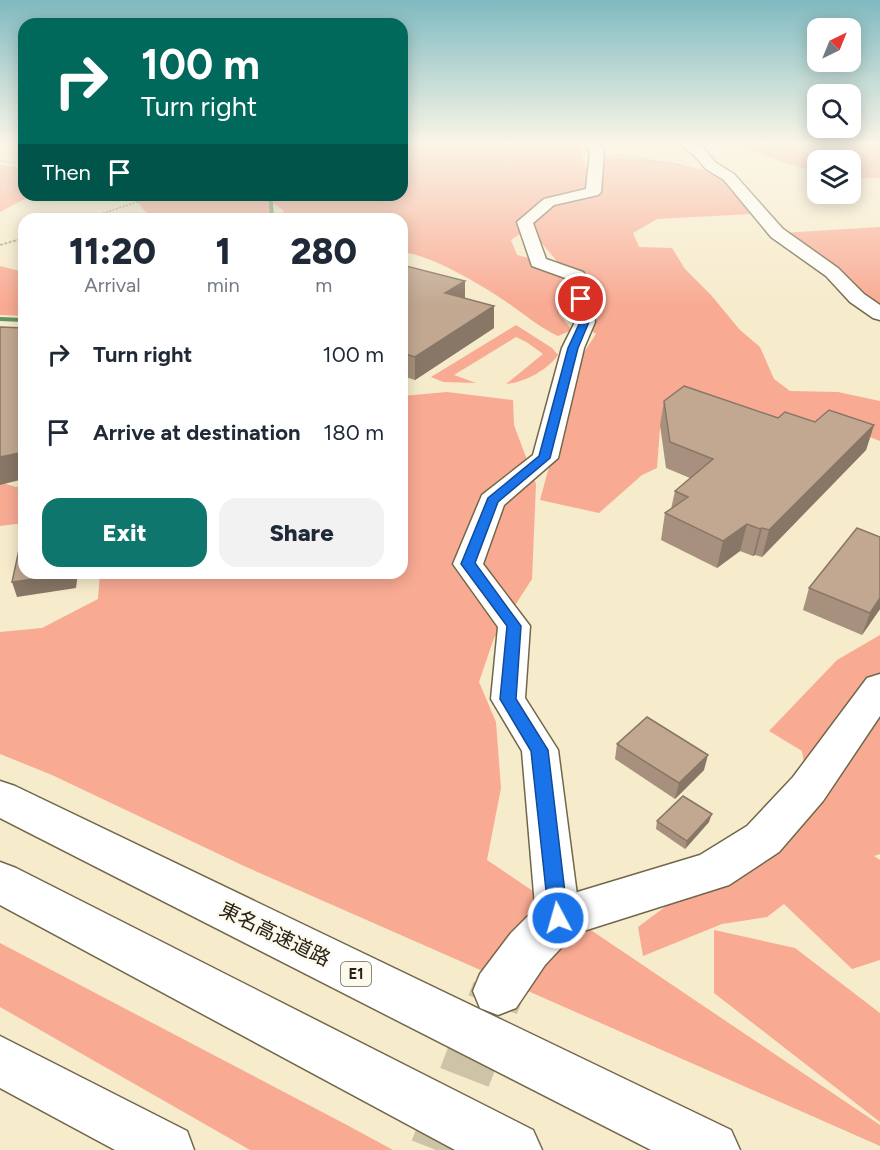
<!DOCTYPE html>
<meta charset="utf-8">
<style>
:root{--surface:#fff;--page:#f2f2f3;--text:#1f2937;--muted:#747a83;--accent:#0f766e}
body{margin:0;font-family:Figtree,"Noto Sans JP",sans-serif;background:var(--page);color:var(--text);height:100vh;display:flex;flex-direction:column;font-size:22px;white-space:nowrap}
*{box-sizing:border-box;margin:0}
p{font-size:20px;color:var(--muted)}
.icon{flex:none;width:33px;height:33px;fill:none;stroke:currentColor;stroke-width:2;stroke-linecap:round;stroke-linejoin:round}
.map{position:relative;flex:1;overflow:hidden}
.drawer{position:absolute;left:18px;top:213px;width:390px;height:366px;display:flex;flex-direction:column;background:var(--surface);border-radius:18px;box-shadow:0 3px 15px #0003}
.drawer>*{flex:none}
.top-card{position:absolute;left:18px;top:18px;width:390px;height:183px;border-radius:18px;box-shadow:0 3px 15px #0003;background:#00695c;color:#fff;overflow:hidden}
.needle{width:39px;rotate:43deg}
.tools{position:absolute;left:807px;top:18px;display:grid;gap:12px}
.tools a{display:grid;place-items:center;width:54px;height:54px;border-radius:12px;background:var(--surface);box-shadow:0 3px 15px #0003;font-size:30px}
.pin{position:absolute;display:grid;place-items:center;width:51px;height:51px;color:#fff;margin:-26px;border:3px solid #fff;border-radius:50%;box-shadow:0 2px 6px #0007}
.me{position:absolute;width:66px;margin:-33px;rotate:354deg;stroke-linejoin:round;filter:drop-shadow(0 0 4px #0008)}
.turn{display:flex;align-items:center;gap:21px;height:126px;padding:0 24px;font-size:27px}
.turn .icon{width:78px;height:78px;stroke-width:2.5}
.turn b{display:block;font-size:42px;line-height:51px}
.then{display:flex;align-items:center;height:57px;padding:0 24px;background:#0003;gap:12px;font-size:22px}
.eta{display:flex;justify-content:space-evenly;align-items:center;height:102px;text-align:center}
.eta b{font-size:36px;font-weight:800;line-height:42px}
.primary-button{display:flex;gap:12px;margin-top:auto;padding:12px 24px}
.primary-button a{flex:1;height:69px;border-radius:18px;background:var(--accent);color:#fff;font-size:24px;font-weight:800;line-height:69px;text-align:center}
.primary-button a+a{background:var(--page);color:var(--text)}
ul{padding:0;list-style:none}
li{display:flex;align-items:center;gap:18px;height:78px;padding:0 24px}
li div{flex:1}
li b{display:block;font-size:22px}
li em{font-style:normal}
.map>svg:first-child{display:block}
.green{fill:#f9aa93;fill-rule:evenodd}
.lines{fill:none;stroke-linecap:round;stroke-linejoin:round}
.stream{fill:#679263;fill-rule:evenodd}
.tertiary-tunnel{stroke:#cdc3a7;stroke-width:52;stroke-dasharray:52 26;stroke-linecap:butt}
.minor-casing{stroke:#71674a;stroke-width:3}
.tertiary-casing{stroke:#71674a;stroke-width:3}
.motorway-casing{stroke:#71674a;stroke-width:3}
.path-far1{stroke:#a79f86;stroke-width:1.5;stroke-dasharray:2 1.5;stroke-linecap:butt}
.path{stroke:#a79f86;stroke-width:2;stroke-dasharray:3 1.5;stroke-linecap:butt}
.minor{fill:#fff;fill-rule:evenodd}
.tertiary{fill:#fff;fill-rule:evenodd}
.motorway{fill:#fff;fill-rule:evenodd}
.wall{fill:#a7907d}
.shaded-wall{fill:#887666}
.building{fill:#c2a891;stroke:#887666;stroke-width:1.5}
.route{fill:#1a73e8;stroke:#114b97;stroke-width:1.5}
.labels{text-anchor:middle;stroke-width:4.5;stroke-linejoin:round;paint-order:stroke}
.shield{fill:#fdf9ec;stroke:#676357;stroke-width:1.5}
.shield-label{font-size:15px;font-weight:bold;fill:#272317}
.near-street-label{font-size:20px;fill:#272317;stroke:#fdf9ec}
</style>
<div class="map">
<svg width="880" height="1150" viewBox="0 0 880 1150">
<rect width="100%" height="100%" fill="#f6ebcb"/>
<g class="green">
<path d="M402,144H578L589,177L597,160L606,156L671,162L716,173L752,214L657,219L633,233L639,247L672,248L685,269L711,295L740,330L760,347L774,379L790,391L838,392L880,401V441L844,427L660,428L657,468L642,475L599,513L540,500L552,456L566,428L573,369L596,334L590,330L566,302L559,314L572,330L558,336C538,326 532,320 515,308C489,289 433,255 402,252V219H285L283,210L272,203L270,219H152L137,202L138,195H402ZM529,228L561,266L517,255L511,240Z"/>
<polygon points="739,144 880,144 880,178 851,178 850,160 818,160 817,173 771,158"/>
<polygon points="0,165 24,168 24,195 32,195 0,212"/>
<polygon points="880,227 880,311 781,233"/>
<polygon points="0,266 24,272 24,316 0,315"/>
<path d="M516,325L552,348L558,355C548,370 523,383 506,384L543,354L528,343L516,337L454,375L476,383L443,382L431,377Z"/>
<polygon points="447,392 513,400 514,425 536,484 532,579 494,638 479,682 496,722 501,788 487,860 880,1125 880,1146 244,866 52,775 0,754 0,632 42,628 98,599 100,573 402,573 402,396"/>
<polygon points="0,482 16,487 24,485 24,523 0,526"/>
<polygon points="880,635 880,854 874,856 880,860 880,960 852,969 784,904 767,917 722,924 643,956 638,927 713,871 808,789 802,751 769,731 837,660"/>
<polygon points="714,930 795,948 880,1013 880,1122 714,993"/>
<polygon points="0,943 345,1124 393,1150 250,1150 0,1007"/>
</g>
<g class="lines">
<g class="stream">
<polygon points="261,195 265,195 273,202 274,219 270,219 269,202"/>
<polygon points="0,317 24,318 24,322 0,321"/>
</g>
<polyline class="tertiary-tunnel" points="436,1150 498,991"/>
<defs>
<g id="minor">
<polygon points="584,144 598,144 604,151 601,192 598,195 554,205 533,223 546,259 583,272 586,276 595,322 584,348 558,458 504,505 483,564 530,626 525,698 558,750 580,918 573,932 558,937 543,932 536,918 522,751 491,699 498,627 453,564 482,495 533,455 562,348 575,322 568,279 532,266 517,222 544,199 586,189 590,151"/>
<polygon points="680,144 695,144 704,149 716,163 734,174 783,229 838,268 864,294 880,305 880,320 873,318 850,302 826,276 771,237 724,180 706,169 694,155"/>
<polygon points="0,1036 187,1131 194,1150 115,1150 0,1088"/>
</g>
<polygon id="tertiary" points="880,674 880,716 823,801 779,852 729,885 574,934 545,965 516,1008 498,1015 480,1008 473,991 480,974 511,933 541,903 700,855 747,826 793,777 867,678"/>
<g id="motorway">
<polygon points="0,781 15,786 731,1130 740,1150 651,1150 0,818"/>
<polygon points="0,862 16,868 533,1130 542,1150 455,1150 0,905"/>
</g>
</defs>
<use href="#minor" class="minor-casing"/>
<use href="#tertiary" class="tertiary-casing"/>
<use href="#motorway" class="motorway-casing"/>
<g class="path-far1">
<polyline points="616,154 685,166"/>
<polyline points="0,161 24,163"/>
<polyline points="86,219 137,202 140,195"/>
</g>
<polyline class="path" points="0,245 24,238"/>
<use href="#minor" class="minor"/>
<use href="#tertiary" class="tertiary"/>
<use href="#motorway" class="motorway"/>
</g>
<g class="wall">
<polygon points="402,265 465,281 465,298 494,328 415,380 402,376"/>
<polygon points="664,401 778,418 815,422 874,425 866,450 762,557 755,555 753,556 740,551 717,568 661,540 665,513 671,509 675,491 690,478 666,468 660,425"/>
<polygon points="880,537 880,609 862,635 803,610 809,588"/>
<polygon points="617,744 704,770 675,799 615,759"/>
<polygon points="657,821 709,822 685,849 656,829"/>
</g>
<g class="shaded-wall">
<polygon points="465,281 465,302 445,293"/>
<polygon points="494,306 494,328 415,380 415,357"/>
<polygon points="874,425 866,450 762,557 769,530"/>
<polygon points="24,452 24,479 0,485 0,457"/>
<polygon points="747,524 740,551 717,568 723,541"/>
<polygon points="762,528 755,555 753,556 760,529"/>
<polygon points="71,573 78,573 76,588 17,597 12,582"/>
<polygon points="880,598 880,609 862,635 870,613"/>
<polygon points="708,755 704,770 675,799 679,783"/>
<polygon points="712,814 709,822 685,849 687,841"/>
</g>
<g class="building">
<polygon points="402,265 465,281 445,293 494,306 415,357 402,353"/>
<polygon points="0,327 24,328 24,452 0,457"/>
<polygon points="684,386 778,418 785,412 815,422 829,410 874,425 769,530 762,528 760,529 747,524 723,541 665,513 688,497 675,491 713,459 670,442 664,401"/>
<polygon points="857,528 880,537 880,598 870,613 809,588"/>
<polygon points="23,531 24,531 24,573 71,574 12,582"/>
<polygon points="647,717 708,755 679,783 617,744"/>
<polygon points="683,796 712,814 687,841 657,821"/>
</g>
<linearGradient id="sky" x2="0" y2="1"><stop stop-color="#7fbac0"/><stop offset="0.47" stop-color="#fbf6e8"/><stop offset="1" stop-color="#fbf6e8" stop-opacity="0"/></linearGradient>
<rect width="880" height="305" fill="url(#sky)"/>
<polygon class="route" points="581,296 585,299 589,322 578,348 550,458 498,502 475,563 521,626 516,699 548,750 568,918 565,925 558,927 551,925 549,918 531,751 500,699 507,626 461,564 488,498 539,456 568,348 580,322 577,299"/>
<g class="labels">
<rect class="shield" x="341" y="962" width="30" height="24" rx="4.5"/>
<g class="shield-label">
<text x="356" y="979">E1</text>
</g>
<g class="near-street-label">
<text transform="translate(275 934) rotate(26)" y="7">東名高速道路</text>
</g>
</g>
</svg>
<div class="tools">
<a><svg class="needle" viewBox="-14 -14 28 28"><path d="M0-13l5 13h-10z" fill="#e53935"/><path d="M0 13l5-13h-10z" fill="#747a83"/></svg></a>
<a><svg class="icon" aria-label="search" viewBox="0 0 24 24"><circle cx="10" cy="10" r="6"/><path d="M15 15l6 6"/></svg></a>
<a><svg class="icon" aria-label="layers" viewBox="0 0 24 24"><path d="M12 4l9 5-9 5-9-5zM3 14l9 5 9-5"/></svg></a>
</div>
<div class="pin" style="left:581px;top:299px;background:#d93025"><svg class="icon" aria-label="arrive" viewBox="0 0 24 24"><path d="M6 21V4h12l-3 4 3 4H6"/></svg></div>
<svg class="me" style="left:558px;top:918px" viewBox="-20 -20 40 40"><circle r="17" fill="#1a73e8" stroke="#fff" stroke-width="3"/><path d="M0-11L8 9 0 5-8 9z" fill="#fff"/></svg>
<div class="top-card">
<div class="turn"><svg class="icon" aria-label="right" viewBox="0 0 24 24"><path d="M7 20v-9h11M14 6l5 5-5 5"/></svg><div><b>100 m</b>Turn right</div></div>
<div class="then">Then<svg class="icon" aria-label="arrive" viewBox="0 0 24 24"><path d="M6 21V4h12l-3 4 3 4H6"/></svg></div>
</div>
<section class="drawer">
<div class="eta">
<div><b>11:20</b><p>Arrival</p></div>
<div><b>1</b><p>min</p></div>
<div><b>280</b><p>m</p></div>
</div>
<ul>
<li><svg class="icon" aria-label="right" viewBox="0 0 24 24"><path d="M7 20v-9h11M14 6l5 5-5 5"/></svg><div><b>Turn right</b></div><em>100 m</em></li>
<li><svg class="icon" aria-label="arrive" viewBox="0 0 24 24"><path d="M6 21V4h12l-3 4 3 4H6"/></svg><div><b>Arrive at destination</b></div><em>180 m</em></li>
</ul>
<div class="primary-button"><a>Exit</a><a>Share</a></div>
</section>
</div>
